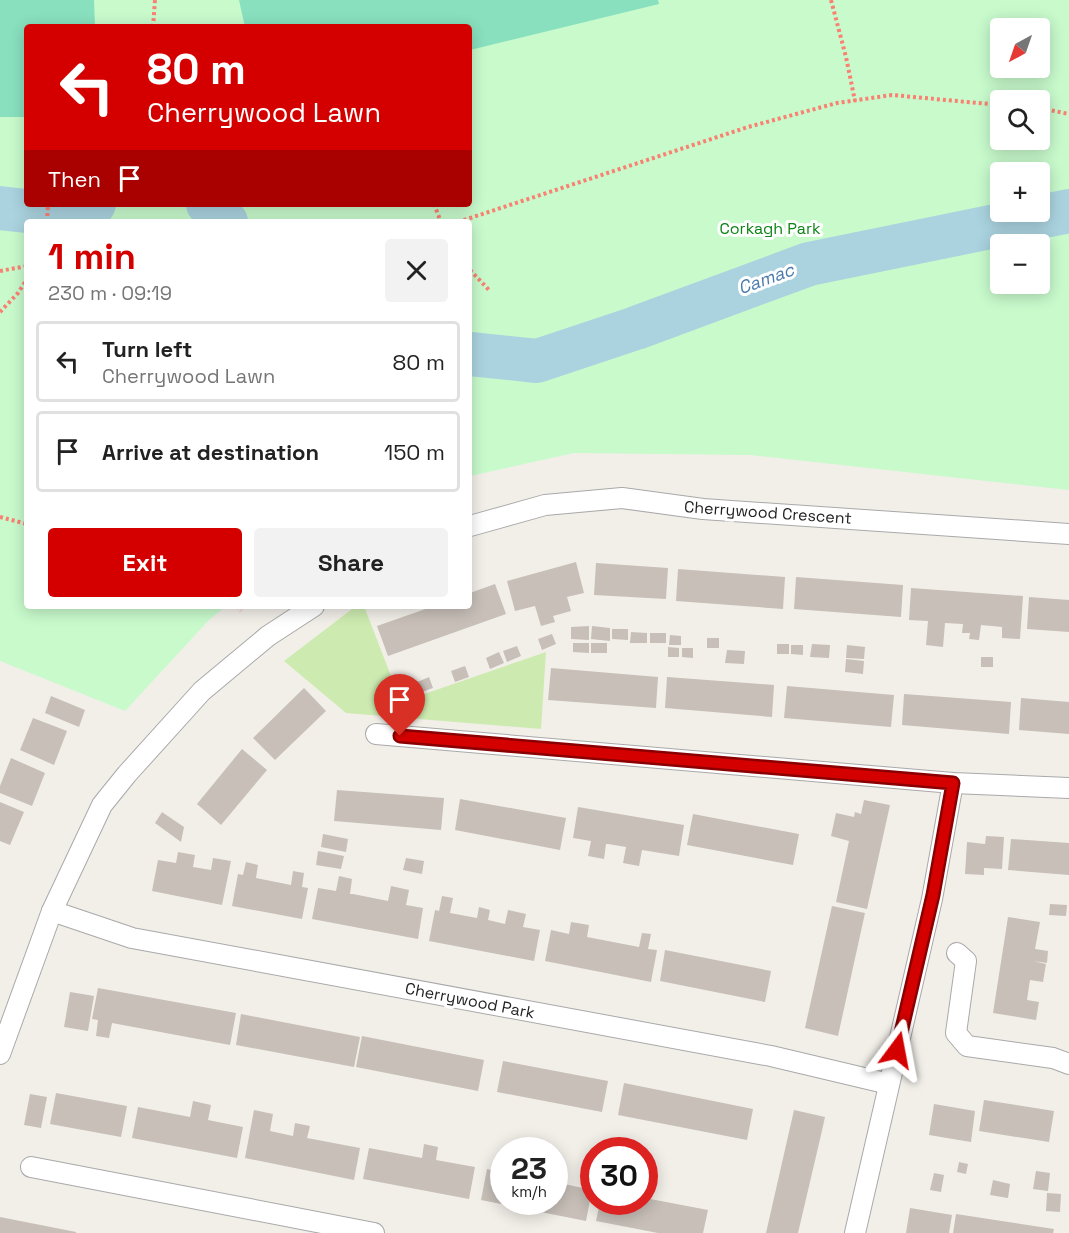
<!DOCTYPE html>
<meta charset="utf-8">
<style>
:root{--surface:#fff;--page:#f2f2f2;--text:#222;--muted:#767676;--line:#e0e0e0;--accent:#d40000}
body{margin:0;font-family:"Space Grotesk",sans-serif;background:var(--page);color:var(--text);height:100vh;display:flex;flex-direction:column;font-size:22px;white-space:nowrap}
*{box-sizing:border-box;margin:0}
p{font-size:20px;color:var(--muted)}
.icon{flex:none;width:33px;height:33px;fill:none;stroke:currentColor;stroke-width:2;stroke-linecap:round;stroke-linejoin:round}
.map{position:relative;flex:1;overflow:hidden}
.details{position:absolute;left:24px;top:219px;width:448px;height:390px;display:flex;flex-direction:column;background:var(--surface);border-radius:6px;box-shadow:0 3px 15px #0003}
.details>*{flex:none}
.top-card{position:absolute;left:24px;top:24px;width:448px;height:183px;border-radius:6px;box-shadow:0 3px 15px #0003;background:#d40000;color:#fff;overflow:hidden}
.needle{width:39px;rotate:220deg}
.tools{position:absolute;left:990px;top:18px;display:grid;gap:12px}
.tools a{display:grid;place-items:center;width:60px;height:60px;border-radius:6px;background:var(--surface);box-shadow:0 3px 15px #0003;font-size:30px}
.speed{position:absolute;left:490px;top:1137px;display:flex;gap:12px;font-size:30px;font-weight:700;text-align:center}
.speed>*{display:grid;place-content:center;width:78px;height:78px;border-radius:50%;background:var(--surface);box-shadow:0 3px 15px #0003;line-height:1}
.speed small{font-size:15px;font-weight:400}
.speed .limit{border:9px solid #d22;background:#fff;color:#111}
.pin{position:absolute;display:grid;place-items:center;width:51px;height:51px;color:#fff;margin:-62px -26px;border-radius:50% 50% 50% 0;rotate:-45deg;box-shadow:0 0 6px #0007}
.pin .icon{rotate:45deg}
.me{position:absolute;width:66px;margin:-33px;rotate:13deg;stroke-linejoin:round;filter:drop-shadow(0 0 4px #0008)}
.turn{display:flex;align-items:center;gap:21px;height:126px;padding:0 24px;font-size:27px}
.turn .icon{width:78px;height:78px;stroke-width:2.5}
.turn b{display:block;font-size:42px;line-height:51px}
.then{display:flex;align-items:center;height:57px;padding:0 24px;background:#0003;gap:12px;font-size:22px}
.round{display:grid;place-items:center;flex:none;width:63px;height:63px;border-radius:6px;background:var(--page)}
.headline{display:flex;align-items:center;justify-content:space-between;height:102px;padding:0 24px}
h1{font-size:36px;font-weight:600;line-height:45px;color:var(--accent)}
.action{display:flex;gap:12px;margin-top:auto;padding:12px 24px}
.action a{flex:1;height:69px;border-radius:6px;background:var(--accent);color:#fff;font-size:24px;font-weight:600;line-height:69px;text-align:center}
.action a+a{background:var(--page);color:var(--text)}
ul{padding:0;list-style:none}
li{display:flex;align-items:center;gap:18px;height:81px;margin:0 12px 9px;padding:0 12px;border:3px solid var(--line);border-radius:6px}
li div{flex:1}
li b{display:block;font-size:22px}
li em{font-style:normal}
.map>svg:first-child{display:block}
.grass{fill:#cdebb0}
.park{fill:#c8facc;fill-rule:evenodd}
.pitch{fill:#88e0be}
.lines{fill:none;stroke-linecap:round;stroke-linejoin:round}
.river{stroke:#aad3df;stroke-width:44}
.building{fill:#c7bfb8}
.street-casing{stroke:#a9a9a9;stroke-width:22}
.path{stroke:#fa8072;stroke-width:4;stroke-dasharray:3 3;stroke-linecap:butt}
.street{stroke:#fff;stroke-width:20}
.route-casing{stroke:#8a0000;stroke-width:15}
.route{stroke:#d40000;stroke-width:10}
.labels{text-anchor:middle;stroke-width:6;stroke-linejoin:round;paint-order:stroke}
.park-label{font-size:16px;fill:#0c8416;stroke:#fff}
.street-label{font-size:16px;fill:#222;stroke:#fff}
.water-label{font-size:18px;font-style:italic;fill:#4a7aab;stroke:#fff}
</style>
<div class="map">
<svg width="1069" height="1233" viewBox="0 0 1069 1233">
<rect width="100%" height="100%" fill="#f2efe9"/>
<polygon class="grass" points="356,606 364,606 401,702 546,652 541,729 346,713 284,661"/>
<path class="park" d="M0,0H1069V490L750,455L574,453L470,476V222H27V606H226L209,620L125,711L0,661ZM27,27H470V204H27ZM1000,28H1040V68H1000ZM1000,100H1040V140H1000ZM1000,172H1040V212H1000ZM1000,244H1040V284H1000Z"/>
<g class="pitch">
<polygon points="0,0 94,0 95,27 27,27 27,117 0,117"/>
<polygon points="239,0 658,0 659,4 470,50 470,27 245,27"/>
</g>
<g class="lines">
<g class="river">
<polyline points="208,204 226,222"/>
<polyline points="0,208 26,211 94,204"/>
<polyline points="470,354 537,361 636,328 809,264 1069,211"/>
</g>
</g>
<g class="building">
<polygon points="576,562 584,593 567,597 571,611 553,616 555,622 541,626 535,606 515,611 507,581"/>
<polygon points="596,563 668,568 666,599 594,595"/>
<polygon points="678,569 785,577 783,609 676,601"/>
<polygon points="796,577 903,585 901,617 794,609"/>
<polygon points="495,584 506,614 388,656 377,626 434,606 470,606 470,593"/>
<polygon points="911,588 1023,596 1020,639 1002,638 1002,627 981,625 979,640 969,639 970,633 962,633 963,624 945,623 943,647 926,645 928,621 909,620"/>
<polygon points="1029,597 1069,600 1069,632 1027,629"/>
<polygon points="589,626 589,640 571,639 571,627"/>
<polygon points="592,626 610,628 610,641 591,639"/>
<polygon points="612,629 628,629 628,640 612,639"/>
<polygon points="631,632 647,633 647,643 630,643"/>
<rect x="650" y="633" width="16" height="10"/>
<polygon points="552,634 556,644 542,650 538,639"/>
<polygon points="670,635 681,636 681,645 669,645"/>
<rect x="707" y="638" width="12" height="10"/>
<polygon points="573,643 589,643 589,653 573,652"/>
<rect x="591" y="643" width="16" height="10"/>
<rect x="777" y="644" width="12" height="10"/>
<polygon points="812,644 830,645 829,658 810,657"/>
<polygon points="791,645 803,645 803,655 791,654"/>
<polygon points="847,645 865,647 864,659 846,658"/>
<polygon points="517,646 521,656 507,662 503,651"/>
<polygon points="668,647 679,648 679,657 668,657"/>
<polygon points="682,648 693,648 693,658 682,657"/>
<polygon points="727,650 745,651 744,664 725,663"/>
<polygon points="499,652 504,663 490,669 486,658"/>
<rect x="981" y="657" width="12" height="10"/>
<polygon points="846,659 864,661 863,674 845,672"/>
<polygon points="465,666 469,677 455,682 451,671"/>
<polygon points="551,668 658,677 656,708 548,700"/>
<polygon points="429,677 433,688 419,693 415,683"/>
<polygon points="667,677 774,685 772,717 665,708"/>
<polygon points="787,686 894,695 891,727 784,718"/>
<polygon points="304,688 326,711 275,760 253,738"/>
<polygon points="904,694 1011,702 1009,734 902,725"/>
<polygon points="51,696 85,710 79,727 45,713"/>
<polygon points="1021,698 1069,702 1069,734 1019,730"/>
<polygon points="33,718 67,731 54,765 20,750"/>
<polygon points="242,749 267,770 221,825 197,804"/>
<polygon points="11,758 45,773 32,806 0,793 0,786"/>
<polygon points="337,790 444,798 441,830 334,821"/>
<polygon points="460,799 566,818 560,850 455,830"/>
<polygon points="864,800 890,805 867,909 836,902 849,841 831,836 836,813 854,817 855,812 861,814"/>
<polygon points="0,802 24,812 10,845 0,841"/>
<polygon points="578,807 684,825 679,856 642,850 639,866 623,863 626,847 608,844 606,844 604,859 588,856 591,841 573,838"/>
<polygon points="162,812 184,827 181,842 155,823"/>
<polygon points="693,814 799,834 793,865 687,845"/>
<polygon points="323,834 348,839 346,852 321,847"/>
<polygon points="986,836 1004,837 1002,869 984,868 984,875 965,874 967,842 985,844"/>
<polygon points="1011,839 1069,843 1069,875 1008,870"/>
<polygon points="318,851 344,856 341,869 316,865"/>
<polygon points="178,852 195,855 193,867 211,870 213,858 231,861 222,905 152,891 158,860 176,863"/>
<polygon points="406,858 424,861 422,874 403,870"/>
<polygon points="246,862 258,865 256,878 291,885 293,871 304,873 302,887 308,888 302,919 232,906 238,874 243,875"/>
<polygon points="339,876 352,879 350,894 353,894 388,901 391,886 409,890 406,905 423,908 418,939 312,919 318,888 336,891"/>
<polygon points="442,896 453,898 450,913 477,918 479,907 490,910 488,920 505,924 508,910 526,914 523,927 540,930 534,961 429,941 435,910 439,911"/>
<polygon points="1050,904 1067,905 1066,916 1049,915"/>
<polygon points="832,906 865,913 838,1036 805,1028"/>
<polygon points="1008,917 1040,922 1035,949 1048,951 1047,963 1033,961 1046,964 1043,982 1030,980 1027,1000 1039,1002 1036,1020 993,1013"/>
<polygon points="571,922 589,925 587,937 639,947 642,933 651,934 648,949 657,950 651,982 545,961 551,930 569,934"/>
<polygon points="665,950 771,971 765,1002 660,981"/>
<polygon points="98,988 236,1013 230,1045 112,1023 109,1038 96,1036 98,1020 92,1019"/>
<polygon points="70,992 94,996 88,1031 64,1027"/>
<polygon points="241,1014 360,1037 354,1067 236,1045"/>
<polygon points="362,1036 484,1060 478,1091 356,1067"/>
<polygon points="503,1061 608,1081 602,1112 497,1092"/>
<polygon points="624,1083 753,1109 747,1140 618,1115"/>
<polygon points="56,1093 127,1106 121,1137 50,1124"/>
<polygon points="30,1094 47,1097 41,1128 24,1125"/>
<polygon points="984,1100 1054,1111 1049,1142 979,1131"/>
<polygon points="193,1101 211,1105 208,1120 243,1127 237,1158 132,1138 138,1107 190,1117"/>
<polygon points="934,1104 975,1111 971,1142 929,1135"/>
<polygon points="254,1110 273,1114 270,1131 293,1136 295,1123 310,1126 307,1138 360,1148 354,1180 245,1158"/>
<polygon points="794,1110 825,1117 821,1135 798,1233 766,1233"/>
<polygon points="424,1144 438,1147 436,1160 475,1167 469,1199 363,1179 369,1148 422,1158"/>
<polygon points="959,1162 968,1164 966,1174 957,1172"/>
<polygon points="487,1169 504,1173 504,1202 555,1202 555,1182 592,1190 586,1221 481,1200"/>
<polygon points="1036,1171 1050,1173 1048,1191 1033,1189"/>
<polygon points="934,1173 944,1175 941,1192 930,1190"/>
<polygon points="993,1180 1010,1184 1008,1198 990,1195"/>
<polygon points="1047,1193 1061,1194 1060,1212 1046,1211"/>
<polygon points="645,1198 708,1210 703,1233 658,1233 596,1221 600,1202 645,1202"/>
<polygon points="910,1208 952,1215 949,1233 906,1233"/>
<polygon points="956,1214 1054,1229 1053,1233 953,1233"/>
<polygon points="0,1217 76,1232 76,1233 0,1233"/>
</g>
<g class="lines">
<defs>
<g id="street">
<polyline points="470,526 545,505 622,498 703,509 1069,534"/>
<polyline points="376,734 953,783 1069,788"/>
<polyline points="52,911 132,938 771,1056 889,1084"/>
<polyline points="957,953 966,961 956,1033 967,1046 1053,1058 1069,1064"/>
<polyline points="0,1054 52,911 102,805 127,774 202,691 268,636 314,606"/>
<polyline points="31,1167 374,1233"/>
<polyline points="855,1233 932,899 953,783"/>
</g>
</defs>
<use href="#street" class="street-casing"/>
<g class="path">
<polyline points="831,0 846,57 855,101"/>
<polyline points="153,27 155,0"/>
<polyline points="1040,108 1069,114"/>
<polyline points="434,204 441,222"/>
<polyline points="47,222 48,204"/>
<polyline points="458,222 748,127 837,103 892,95 1000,105"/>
<polyline points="470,270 489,290"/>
<polyline points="0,271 27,266"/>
<polyline points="0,312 18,293 27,279"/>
<polyline points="0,517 27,524"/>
<polyline points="237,606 241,611"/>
</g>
<use href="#street" class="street"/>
</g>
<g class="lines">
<defs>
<polyline id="route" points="400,736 953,783 933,895 897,1050"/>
</defs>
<use href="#route" class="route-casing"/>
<use href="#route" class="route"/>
</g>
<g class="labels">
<g class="park-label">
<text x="770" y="234">Corkagh Park</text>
</g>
<g class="street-label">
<text transform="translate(768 512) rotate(4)" y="6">Cherrywood Crescent</text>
<text transform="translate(470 1000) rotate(11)" y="6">Cherrywood Park</text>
</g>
<g class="water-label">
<text transform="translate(766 279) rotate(-20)" y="6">Camac</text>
</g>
</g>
</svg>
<div class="tools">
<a><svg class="needle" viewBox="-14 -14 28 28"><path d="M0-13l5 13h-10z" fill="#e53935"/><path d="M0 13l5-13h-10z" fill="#767676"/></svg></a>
<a><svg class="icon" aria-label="search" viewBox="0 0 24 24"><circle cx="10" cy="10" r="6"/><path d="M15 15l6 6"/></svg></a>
<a>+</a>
<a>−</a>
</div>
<div class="speed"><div>23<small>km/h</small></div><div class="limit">30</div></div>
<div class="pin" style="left:400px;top:736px;background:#d93025"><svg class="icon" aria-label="arrive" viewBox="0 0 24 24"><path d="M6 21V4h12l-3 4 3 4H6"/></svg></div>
<svg class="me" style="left:897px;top:1050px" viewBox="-20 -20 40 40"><path d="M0-17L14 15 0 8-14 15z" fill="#d40000" stroke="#fff" stroke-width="4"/></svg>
<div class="top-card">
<div class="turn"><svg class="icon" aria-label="left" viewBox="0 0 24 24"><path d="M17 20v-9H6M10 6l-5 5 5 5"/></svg><div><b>80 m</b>Cherrywood Lawn</div></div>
<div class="then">Then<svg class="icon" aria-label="arrive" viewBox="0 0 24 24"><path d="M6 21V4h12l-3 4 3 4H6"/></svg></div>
</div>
<section class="details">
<div class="headline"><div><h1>1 min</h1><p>230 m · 09:19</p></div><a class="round"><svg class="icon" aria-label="close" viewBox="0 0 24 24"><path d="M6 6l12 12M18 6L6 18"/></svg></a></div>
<ul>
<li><svg class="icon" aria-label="left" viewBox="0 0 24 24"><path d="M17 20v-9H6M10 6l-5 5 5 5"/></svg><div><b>Turn left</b><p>Cherrywood Lawn</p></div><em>80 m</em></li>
<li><svg class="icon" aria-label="arrive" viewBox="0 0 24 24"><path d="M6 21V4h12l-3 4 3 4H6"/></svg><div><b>Arrive at destination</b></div><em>150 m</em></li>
</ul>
<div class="action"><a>Exit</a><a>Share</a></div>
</section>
</div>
